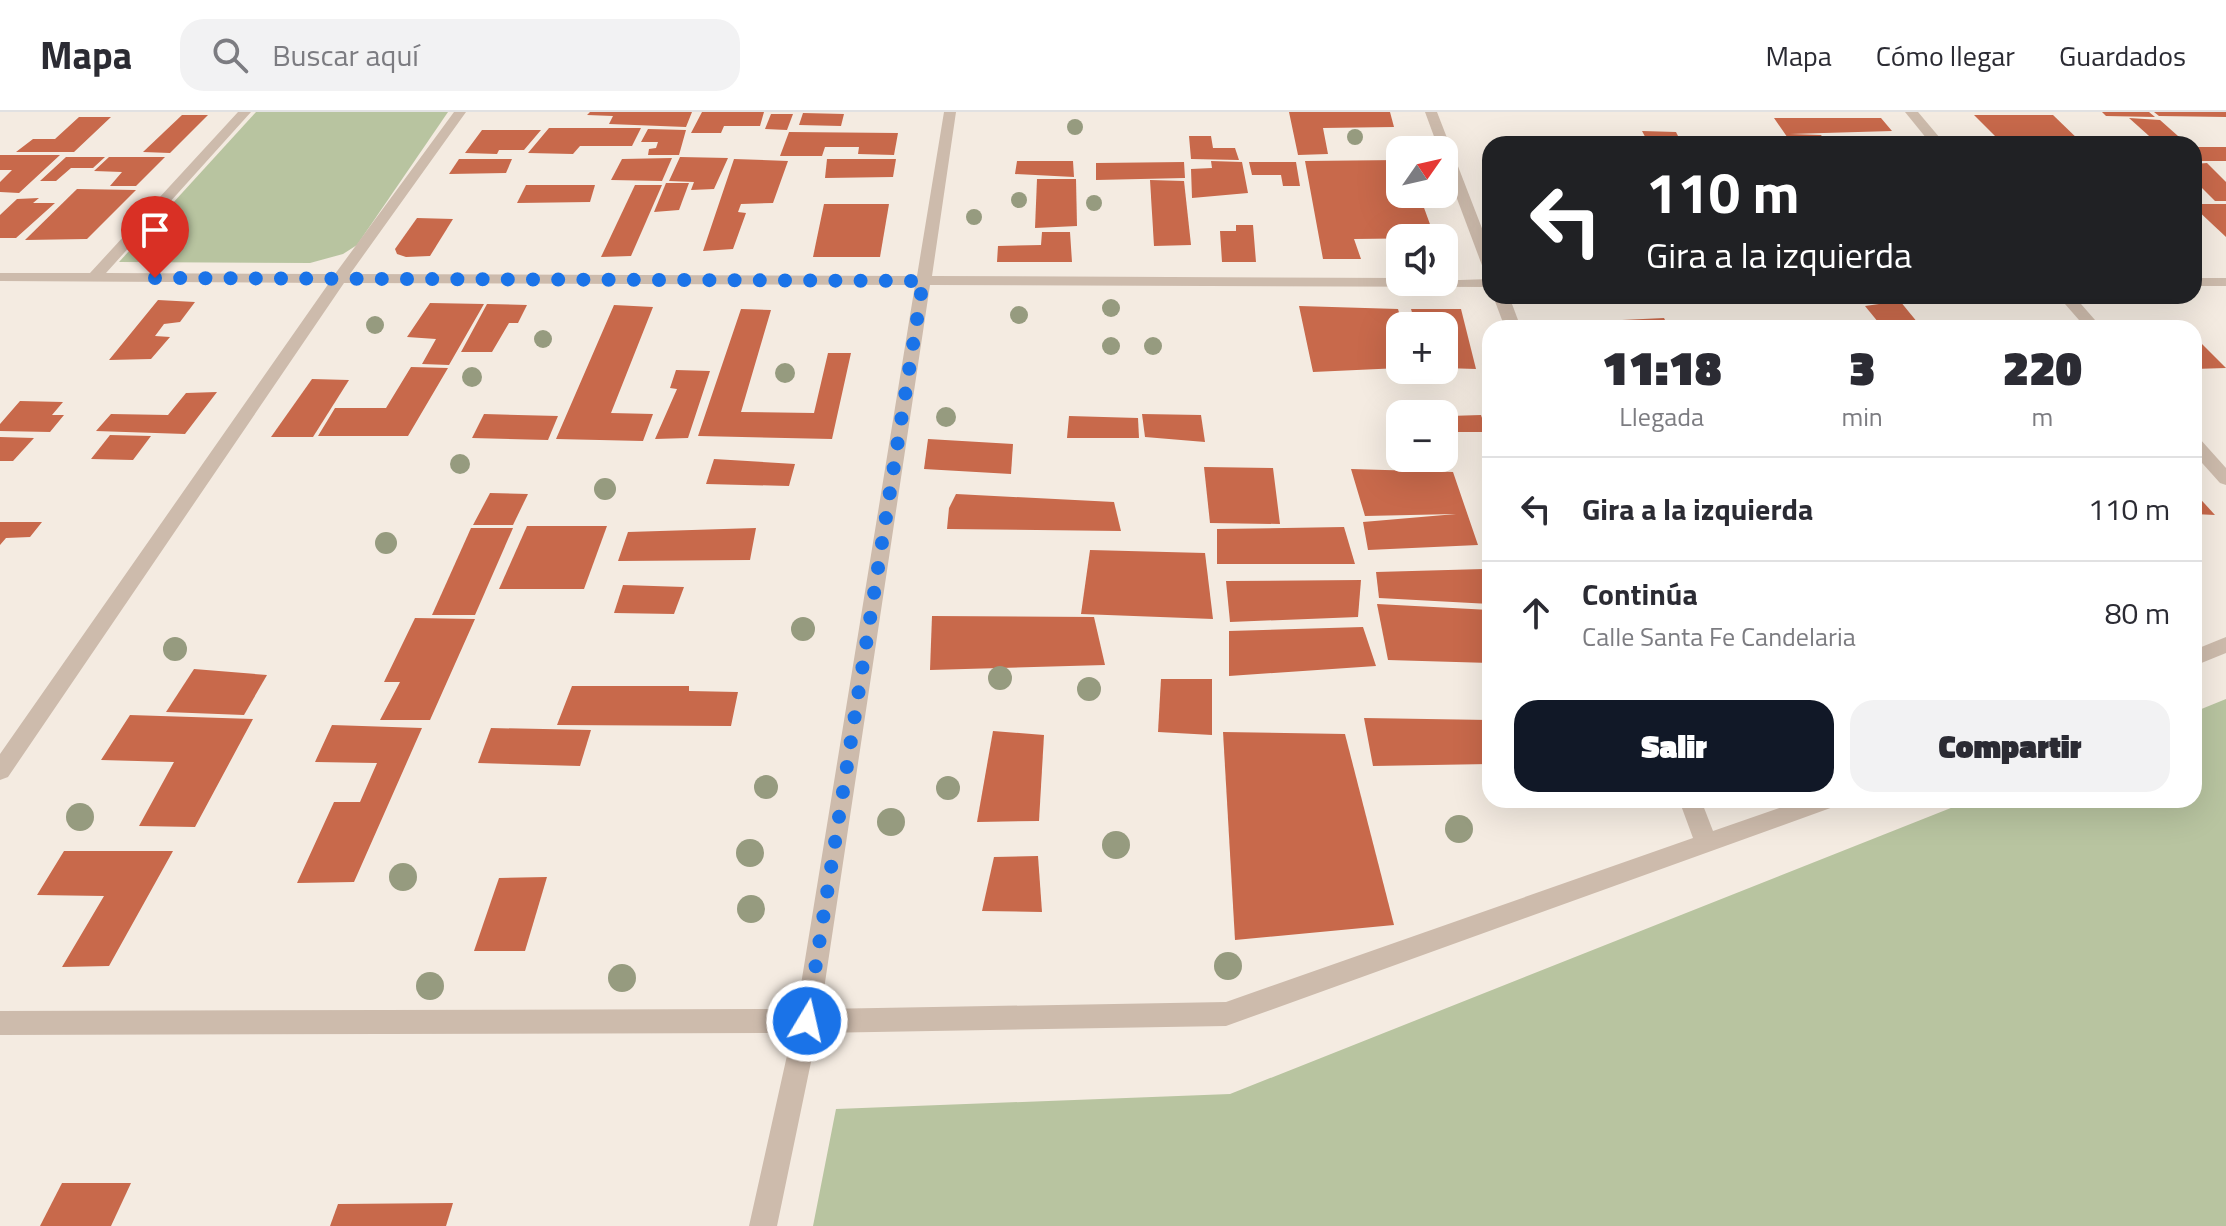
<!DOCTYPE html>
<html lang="es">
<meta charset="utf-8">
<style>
:root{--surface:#fff;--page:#f2f2f3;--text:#2b2b33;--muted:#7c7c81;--line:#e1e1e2;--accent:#111827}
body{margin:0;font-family:"Titillium Web",sans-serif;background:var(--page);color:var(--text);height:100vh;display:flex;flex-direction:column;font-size:30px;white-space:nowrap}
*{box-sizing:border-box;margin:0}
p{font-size:26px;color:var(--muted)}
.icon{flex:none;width:44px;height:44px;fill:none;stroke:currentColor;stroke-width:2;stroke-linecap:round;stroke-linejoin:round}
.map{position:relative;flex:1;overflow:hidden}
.panel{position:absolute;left:1482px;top:208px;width:720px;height:488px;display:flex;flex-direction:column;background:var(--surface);border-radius:24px;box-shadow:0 8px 32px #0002}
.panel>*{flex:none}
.guide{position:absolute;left:1482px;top:24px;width:720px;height:168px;border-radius:24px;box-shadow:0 8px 32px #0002;background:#202124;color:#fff;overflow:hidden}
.needle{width:52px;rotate:56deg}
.tools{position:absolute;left:1386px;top:24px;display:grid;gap:16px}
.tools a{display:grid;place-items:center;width:72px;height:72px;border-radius:16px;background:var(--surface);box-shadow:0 8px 32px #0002;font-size:40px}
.pin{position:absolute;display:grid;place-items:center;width:68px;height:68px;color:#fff;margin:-82px -34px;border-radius:50% 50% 50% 0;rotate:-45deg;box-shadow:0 0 8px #0007}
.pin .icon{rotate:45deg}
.me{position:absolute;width:88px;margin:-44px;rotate:9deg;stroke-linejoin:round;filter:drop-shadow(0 0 6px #0008)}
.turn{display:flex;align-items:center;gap:28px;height:168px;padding:0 32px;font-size:36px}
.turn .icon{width:104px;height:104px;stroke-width:2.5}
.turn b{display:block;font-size:56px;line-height:68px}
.eta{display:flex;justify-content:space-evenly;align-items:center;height:136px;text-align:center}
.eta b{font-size:48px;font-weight:800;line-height:56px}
.cta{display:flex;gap:16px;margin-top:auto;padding:16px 32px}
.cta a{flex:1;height:92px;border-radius:24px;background:var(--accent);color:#fff;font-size:32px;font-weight:800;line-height:92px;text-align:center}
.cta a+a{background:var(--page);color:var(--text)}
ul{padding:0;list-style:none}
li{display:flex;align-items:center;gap:24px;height:104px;padding:0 32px;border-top:2px solid var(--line)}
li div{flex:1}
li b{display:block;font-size:30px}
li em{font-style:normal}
header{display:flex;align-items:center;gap:48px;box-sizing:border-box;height:112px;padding:0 40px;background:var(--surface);border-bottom:2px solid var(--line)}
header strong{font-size:38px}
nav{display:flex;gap:44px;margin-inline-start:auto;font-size:28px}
.search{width:560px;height:72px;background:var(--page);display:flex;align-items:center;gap:20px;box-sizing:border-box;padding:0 28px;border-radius:24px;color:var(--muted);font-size:30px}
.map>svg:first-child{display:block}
.green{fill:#b8c4a0}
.building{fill:#c8694b}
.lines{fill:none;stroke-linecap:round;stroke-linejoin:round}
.minor{fill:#cdbbac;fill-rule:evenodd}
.tree{fill:#969b7f}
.route{stroke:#1a73e8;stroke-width:14;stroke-dasharray:0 25.2}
</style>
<header>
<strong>Mapa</strong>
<div class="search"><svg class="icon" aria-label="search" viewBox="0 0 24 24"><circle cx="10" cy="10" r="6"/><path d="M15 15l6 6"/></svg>Buscar aquí</div>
<nav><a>Mapa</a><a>Cómo llegar</a><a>Guardados</a></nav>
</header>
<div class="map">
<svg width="2226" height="1114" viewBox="0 0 2226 1114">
<rect width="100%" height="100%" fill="#f4ebe1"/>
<g class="green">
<polygon points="256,0 448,0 357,133 343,142 310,151 119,150"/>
<polygon points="2226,587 2226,1114 813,1114 836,997 1230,982 1971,688 2194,688 2194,600"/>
</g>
<g class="building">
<polygon points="590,0 692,0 686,15 609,12 613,4 587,3"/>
<polygon points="702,0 764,0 760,14 724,14 721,21 691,21"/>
<polygon points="1289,0 1390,0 1394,15 1323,16 1328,42 1298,43"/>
<polygon points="2102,0 2149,0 2155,5 2106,4"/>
<polygon points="2154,0 2226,0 2226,5 2159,4"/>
<polygon points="803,1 844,2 841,14 799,13"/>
<polygon points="771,2 793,2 787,18 765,17"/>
<polygon points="182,3 208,3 170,41 143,40"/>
<polygon points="1974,3 2053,3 2083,32 2003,32"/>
<polygon points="79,5 111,5 74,40 16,40 33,27 55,27"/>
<polygon points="1774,6 1881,6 1892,19 1790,22 1821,23 1828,32 1792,32"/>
<polygon points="2129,6 2160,8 2187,32 2158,32"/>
<polygon points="549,16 641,16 632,34 580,34 573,42 528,41"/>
<polygon points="648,17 686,18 679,43 648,43 649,37 656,36 658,30 641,30"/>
<polygon points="482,18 541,18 524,38 499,38 497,42 465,41"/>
<polygon points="1642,19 1676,20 1682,32 1649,32"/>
<polygon points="789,20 898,21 894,43 858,42 859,35 825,35 822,44 780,44"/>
<polygon points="1189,24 1211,24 1213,36 1235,36 1239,48 1191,47"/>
<rect x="2194" y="35" width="32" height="14"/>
<polygon points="0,43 60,43 19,81 0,80 0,70 12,58 0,58"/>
<polygon points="66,45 105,45 93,56 71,56 56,69 40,69"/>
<polygon points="109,45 165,45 136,74 110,74 122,60 94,59"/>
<polygon points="680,45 728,46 714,77 691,78 694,70 669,69"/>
<polygon points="672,46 662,69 611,68 622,47"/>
<polygon points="459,47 512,47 506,61 449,62"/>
<polygon points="734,47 788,49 773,91 741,92 738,100 746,101 733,137 703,139"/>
<polygon points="827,47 896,47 893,65 825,66"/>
<polygon points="1400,48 1400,82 1419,82 1435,126 1354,127 1361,147 1323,147 1305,49"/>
<polygon points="1017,49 1073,49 1074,65 1015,62"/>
<polygon points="1211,49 1242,50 1248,81 1192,86 1191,57 1212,56"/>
<polygon points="1184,50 1185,66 1096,68 1096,51"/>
<polygon points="1249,50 1296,50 1300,74 1283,74 1281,63 1252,63"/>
<polygon points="2207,51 2226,70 2226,89 2215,89 2194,68 2194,52"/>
<polygon points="1037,67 1076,67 1077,114 1035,116"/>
<polygon points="1150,68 1184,69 1191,133 1154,134"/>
<polygon points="666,71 689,71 679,98 654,100"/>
<polygon points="526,73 595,73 590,90 517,91"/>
<polygon points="635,73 662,73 631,144 601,145"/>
<polygon points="77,77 136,78 87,127 25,128"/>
<polygon points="39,86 33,91 55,91 16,126 0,126 0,103 17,87"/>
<polygon points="824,92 889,92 880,145 813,145"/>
<polygon points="2194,92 2226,92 2226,125 2194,95"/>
<polygon points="417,106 453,107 430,144 406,145 397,142 395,137"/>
<polygon points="1236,113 1253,113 1256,150 1222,150 1220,119 1236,119"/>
<polygon points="1042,120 1070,120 1072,150 997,150 998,134 1041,133"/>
<polygon points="158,188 195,190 180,210 164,212 155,224 170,225 151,247 109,248"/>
<polygon points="1900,189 1922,216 1883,216 1865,194"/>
<polygon points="430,191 484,192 449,253 422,252 436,227 407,225"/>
<polygon points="487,192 527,193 518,211 509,211 492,240 461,240"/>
<polygon points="614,193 653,195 611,301 653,302 643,329 556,327"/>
<polygon points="1299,194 1398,197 1403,214 1400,214 1400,256 1313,260"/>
<polygon points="741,197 771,198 741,300 814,301 828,241 851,241 832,327 698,324"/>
<polygon points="1411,197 1461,197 1476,257 1444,256 1444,214 1416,214"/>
<polygon points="1664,206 1669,216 1626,216 1622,208"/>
<polygon points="2180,210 2186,216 2125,216 2125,214"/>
<polygon points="2194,224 2226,256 2194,257"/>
<polygon points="411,255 448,256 408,324 318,324 335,296 386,296"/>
<polygon points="676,258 710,259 688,326 655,327 677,277 670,276"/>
<polygon points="312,267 349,268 313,325 271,325"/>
<polygon points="217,280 185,322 96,319 111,302 168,303 186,281"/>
<polygon points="20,289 63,290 52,303 64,303 50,320 0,319 0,312"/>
<polygon points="484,302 558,304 548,328 472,326"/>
<polygon points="1142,302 1201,303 1205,330 1145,325"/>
<polygon points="1481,303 1487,320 1455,320 1449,304"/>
<polygon points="1069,304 1138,306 1139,326 1067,326"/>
<polygon points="110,323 151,324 133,348 91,347"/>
<polygon points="0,325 34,326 13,349 0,349"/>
<polygon points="928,327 1013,332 1011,362 924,357"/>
<polygon points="714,347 795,352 789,374 706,372"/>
<polygon points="1204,355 1273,356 1280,412 1210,411"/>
<polygon points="1351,357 1453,360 1478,433 1368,438 1363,410 1456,402 1365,404"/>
<polygon points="2194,380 2215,403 2194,402"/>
<polygon points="490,381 528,382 513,413 473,413"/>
<polygon points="956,382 1114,390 1121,419 947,417 949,396"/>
<polygon points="0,410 42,410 30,425 6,426 0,433"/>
<polygon points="527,414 607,414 584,477 499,477"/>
<polygon points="1344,415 1355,452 1217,452 1217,417"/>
<polygon points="471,416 513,416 475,503 432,503"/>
<polygon points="756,416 750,448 618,449 628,420"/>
<polygon points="1090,438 1205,441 1213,507 1081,502"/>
<polygon points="1484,457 1490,457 1490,492 1379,486 1376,460"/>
<polygon points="1361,468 1358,505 1230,510 1226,469"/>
<polygon points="623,473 684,475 674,502 614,501"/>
<polygon points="1377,492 1490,498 1490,551 1388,548"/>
<polygon points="932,504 1094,505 1105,553 930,558"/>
<polygon points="415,506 475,507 430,608 380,608 400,570 384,570"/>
<polygon points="1363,515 1376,554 1229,564 1229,519"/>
<polygon points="194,557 267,563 244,603 166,600"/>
<polygon points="1161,567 1212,567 1212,623 1158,620"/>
<polygon points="572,574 689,574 689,579 738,580 731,614 557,613"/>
<polygon points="130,603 253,607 195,715 139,714 174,650 101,648"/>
<polygon points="1364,606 1490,608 1490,652 1373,654"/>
<polygon points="332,613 422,616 354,770 297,771 334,690 360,690 377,651 315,650"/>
<polygon points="491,616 591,618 580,654 478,651"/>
<polygon points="993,619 1044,623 1039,709 977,710"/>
<polygon points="1223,620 1345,622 1394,813 1235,828"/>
<polygon points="64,739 173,739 109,854 62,855 104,784 37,783"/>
<polygon points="1038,744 1042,800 982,799 994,745"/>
<polygon points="547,765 525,839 474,839 499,766"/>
<polygon points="62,1071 131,1071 111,1114 40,1114"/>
<polygon points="453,1091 446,1114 330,1114 338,1092"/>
</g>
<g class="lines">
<g class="minor">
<polygon points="238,0 251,0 106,161 335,162 454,0 466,0 350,162 917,164 944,0 956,0 932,164 1400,166 1400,170 1490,167 1490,175 930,173 821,897 1226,890 1693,726 1679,688 1701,688 1713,719 1802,688 1839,688 1836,694 1226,914 817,921 777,1114 749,1114 792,921 0,923 0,899 797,897 915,173 344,171 8,665 0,668 0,642 329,171 0,169 0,161 90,161"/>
<polygon points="1425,0 1437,0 1490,137 1490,160 1483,156 1444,52 1444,38 1439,38"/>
<polygon points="1905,0 1918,0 1945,32 1931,32"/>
<rect x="2194" y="166" width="32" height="8"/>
<polygon points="1493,184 1509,184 1521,216 1505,216"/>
<polygon points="2058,184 2074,184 2102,216 2086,216"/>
<polygon points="2194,325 2200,327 2226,356 2226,373 2220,371 2194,342"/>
<polygon points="2226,525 2226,541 2194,554 2194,538"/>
</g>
</g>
<g class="tree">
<circle cx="1075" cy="15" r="8"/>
<circle cx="1355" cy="25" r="8"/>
<circle cx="1019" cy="88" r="8"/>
<circle cx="1094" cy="91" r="8"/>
<circle cx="974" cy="105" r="8"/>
<circle cx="1111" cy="196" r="9"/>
<circle cx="1019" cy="203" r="9"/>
<circle cx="375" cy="213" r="9"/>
<circle cx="543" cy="227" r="9"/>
<circle cx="1111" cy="234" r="9"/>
<circle cx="1153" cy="234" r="9"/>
<circle cx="785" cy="261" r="10"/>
<circle cx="472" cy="265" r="10"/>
<circle cx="946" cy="305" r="10"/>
<circle cx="460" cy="352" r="10"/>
<circle cx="605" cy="377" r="11"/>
<circle cx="386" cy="431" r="11"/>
<circle cx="803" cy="517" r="12"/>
<circle cx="175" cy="537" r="12"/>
<circle cx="1000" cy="566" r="12"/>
<circle cx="1089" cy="577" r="12"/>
<circle cx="766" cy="675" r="12"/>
<circle cx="948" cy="676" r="12"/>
<circle cx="80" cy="705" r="14"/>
<circle cx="891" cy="710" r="14"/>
<circle cx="1459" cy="717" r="14"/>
<circle cx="1116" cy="733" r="14"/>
<circle cx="750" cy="741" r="14"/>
<circle cx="403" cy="765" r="14"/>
<circle cx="751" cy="797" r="14"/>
<circle cx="1228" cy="854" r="14"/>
<circle cx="622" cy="866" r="14"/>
<circle cx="430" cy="874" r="14"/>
</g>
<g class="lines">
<polyline class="route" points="155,166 923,169 807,909"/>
</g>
</svg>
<div class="tools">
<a><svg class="needle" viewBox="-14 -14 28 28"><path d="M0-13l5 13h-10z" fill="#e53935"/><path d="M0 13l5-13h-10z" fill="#7c7c81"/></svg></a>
<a><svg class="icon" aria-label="sound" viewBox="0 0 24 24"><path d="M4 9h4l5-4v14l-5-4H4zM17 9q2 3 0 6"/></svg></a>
<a>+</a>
<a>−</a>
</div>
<div class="pin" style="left:155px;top:166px;background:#d93025"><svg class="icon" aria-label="arrive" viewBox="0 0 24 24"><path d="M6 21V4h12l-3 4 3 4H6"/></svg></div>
<svg class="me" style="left:807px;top:909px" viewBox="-20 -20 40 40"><circle r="17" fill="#1a73e8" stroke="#fff" stroke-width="3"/><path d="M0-11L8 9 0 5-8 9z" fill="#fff"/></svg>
<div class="guide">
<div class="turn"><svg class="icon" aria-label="left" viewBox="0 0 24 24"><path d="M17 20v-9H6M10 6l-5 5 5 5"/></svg><div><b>110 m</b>Gira a la izquierda</div></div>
</div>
<section class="panel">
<div class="eta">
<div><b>11:18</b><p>Llegada</p></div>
<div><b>3</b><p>min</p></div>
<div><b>220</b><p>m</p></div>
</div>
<ul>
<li><svg class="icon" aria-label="left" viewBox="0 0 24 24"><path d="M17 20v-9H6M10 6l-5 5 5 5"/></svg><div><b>Gira a la izquierda</b></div><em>110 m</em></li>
<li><svg class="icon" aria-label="ahead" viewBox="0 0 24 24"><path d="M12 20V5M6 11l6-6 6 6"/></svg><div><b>Continúa</b><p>Calle Santa Fe Candelaria</p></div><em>80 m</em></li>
</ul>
<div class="cta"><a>Salir</a><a>Compartir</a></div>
</section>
</div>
